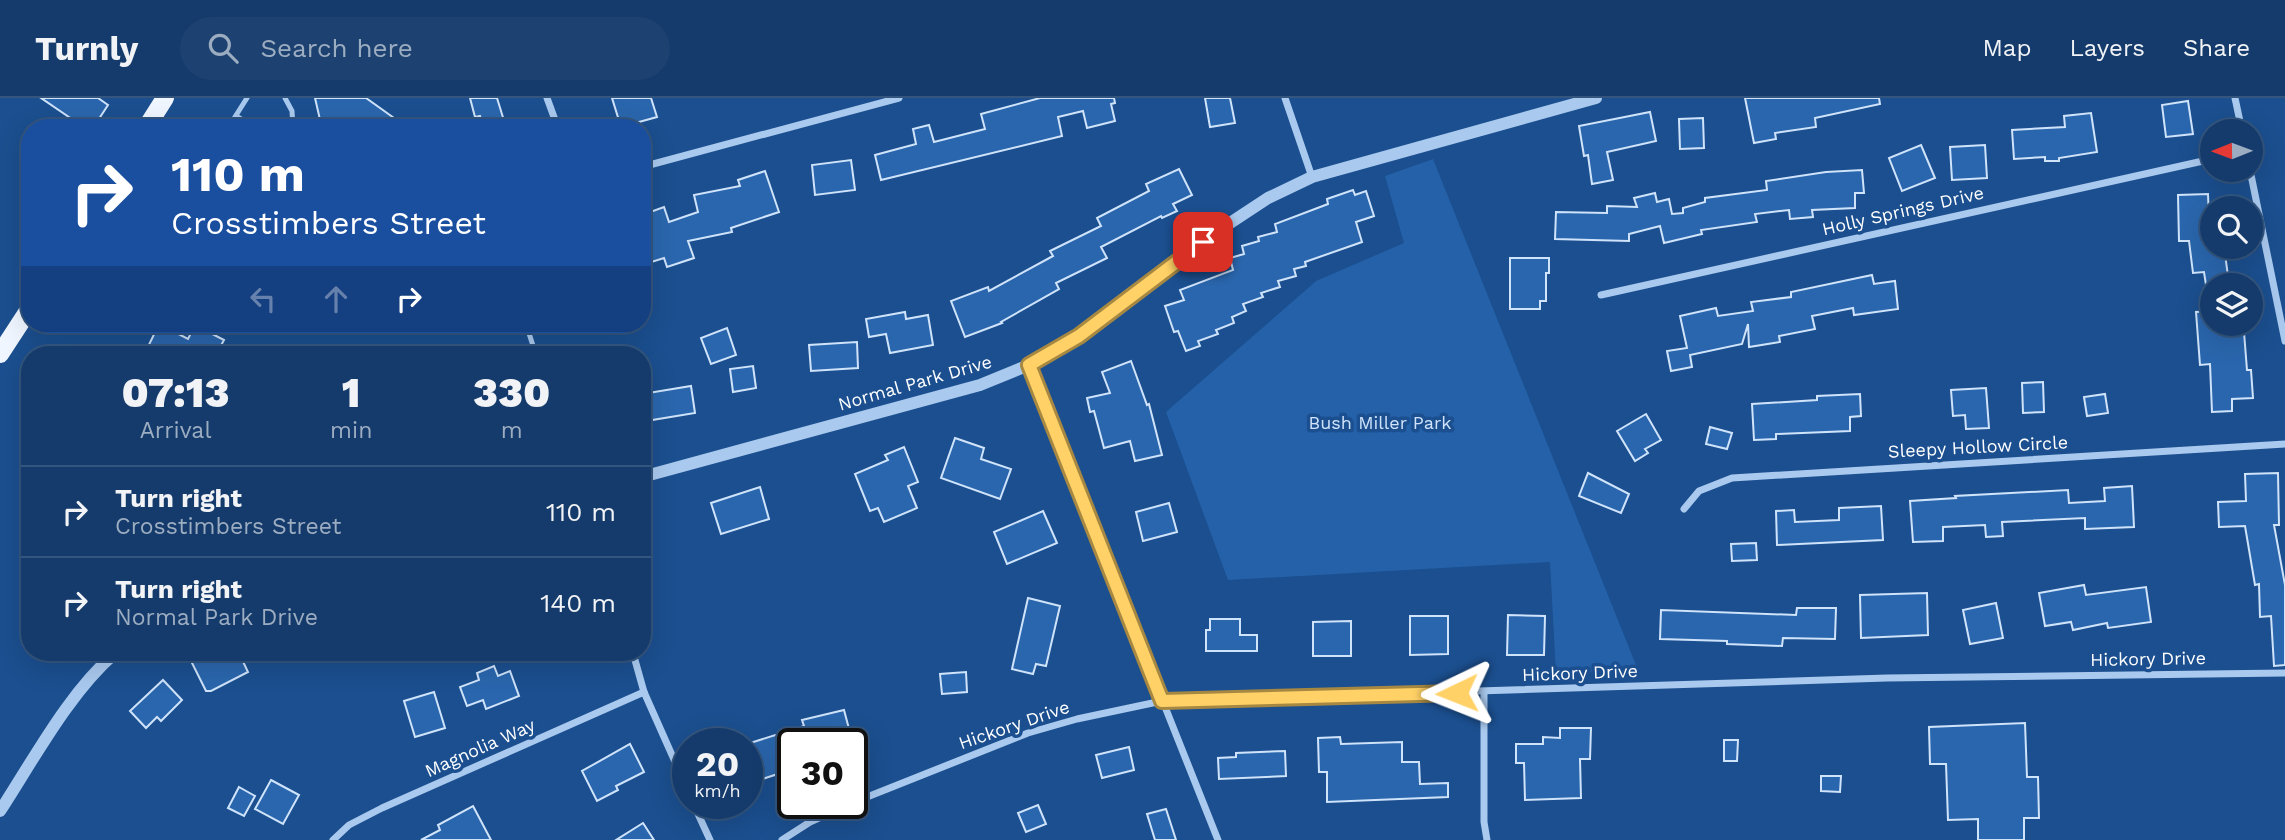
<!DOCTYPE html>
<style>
:root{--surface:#143b6b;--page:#1d4271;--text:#f1f3f6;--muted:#9dadc1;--line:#33557e}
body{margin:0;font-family:"Work Sans",sans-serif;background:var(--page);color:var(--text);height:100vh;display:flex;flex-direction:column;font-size:26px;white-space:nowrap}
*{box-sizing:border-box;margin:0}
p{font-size:23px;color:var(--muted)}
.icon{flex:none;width:38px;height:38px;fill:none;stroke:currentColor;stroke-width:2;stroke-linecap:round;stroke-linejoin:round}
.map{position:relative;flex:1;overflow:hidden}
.sheet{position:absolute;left:21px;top:248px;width:630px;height:315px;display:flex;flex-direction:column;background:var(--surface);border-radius:28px;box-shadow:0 7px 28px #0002,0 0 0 2px var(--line)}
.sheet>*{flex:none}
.banner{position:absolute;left:21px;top:21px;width:630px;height:214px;border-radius:28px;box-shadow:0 7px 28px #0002,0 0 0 2px var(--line);background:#1a4fa0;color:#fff;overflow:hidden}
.needle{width:46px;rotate:269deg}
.tools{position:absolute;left:2200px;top:21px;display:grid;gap:14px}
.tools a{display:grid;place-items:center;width:63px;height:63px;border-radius:50%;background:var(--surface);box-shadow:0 7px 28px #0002,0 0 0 2px var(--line);font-size:35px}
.speed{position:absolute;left:672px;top:630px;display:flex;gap:14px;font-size:35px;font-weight:700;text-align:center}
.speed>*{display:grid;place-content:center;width:91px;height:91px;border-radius:50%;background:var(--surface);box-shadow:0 7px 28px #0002,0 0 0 2px var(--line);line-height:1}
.speed small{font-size:18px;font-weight:400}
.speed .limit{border:4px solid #111;border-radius:10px;background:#fff;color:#111}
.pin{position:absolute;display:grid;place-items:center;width:60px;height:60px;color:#fff;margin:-30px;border-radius:14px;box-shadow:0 4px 10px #0006}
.me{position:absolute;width:77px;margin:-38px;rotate:268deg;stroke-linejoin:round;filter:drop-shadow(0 0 5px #0008)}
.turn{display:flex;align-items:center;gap:24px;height:147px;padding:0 35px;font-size:32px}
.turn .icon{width:91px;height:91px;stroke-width:2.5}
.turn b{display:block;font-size:49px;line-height:60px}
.lanes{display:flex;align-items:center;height:66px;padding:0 35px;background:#0003;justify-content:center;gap:35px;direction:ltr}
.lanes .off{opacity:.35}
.eta{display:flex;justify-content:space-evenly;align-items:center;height:119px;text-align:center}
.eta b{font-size:42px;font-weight:800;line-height:49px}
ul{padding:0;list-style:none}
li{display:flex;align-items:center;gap:21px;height:91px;padding:0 35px;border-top:2px solid var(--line)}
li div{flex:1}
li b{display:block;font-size:26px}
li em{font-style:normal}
header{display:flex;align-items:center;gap:42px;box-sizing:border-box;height:98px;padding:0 35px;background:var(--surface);border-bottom:2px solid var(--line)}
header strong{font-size:33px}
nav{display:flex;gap:38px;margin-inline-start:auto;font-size:24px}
.search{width:490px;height:63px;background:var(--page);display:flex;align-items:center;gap:18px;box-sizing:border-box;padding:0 24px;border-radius:38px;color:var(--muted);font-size:26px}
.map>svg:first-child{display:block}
.green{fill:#2461a8}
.building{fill:#2a66ad;stroke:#cfe3fa;stroke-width:2}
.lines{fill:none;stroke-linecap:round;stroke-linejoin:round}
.service{stroke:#a9c9ee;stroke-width:5}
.minor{stroke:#a9c9ee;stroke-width:7}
.tertiary{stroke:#a9c9ee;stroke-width:12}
.primary{stroke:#f0f6ff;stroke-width:18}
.route-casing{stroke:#a68842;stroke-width:18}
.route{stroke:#ffd166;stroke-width:12}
.labels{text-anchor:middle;stroke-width:7;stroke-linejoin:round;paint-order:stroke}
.street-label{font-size:18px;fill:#fff;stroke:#1b4f8f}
.park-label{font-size:18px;fill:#cfe3fa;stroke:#1b4f8f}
</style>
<header>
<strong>Turnly</strong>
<div class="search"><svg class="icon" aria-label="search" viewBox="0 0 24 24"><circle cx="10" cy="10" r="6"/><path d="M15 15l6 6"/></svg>Search here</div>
<nav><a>Map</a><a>Layers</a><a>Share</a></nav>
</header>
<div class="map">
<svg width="2285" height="742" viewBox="0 0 2285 742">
<rect width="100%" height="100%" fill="#1b4f8f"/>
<polygon class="green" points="1433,61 1638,572 1556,576 1550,464 1228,482 1166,314 1316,183 1404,145 1385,78"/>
<g class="building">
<polygon points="41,0 98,0 108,7 93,30 85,30"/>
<polygon points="315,0 366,0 408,30 326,30 321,26"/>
<polygon points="470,0 497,0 505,26 484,30 480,18 475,19"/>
<polygon points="612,0 651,0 657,19 621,29"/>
<polygon points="1040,0 1114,0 1115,5 1111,6 1115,23 1087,30 1083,13 1058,19 1062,38 881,82 875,57 916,46 913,31 929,27 934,44 985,31 981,16"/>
<polygon points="1205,0 1230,0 1235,25 1210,29"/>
<polygon points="1745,0 1879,0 1880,6 1815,20 1816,29 1775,35 1776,41 1754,45"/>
<polygon points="2188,3 2193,36 2166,39 2162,7"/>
<polygon points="1650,14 1656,43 1607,54 1613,82 1592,86 1588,57 1584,58 1579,28"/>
<polygon points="2091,15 2097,54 2059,60 2059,63 2045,63 2045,59 2014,61 2012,32 2065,29 2064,18"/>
<polygon points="1703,20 1704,50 1680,51 1679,21"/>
<polygon points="1921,47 1935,80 1902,93 1889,60"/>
<polygon points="1985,47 1987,80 1952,82 1950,49"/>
<polygon points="851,62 855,92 815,97 812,67"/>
<polygon points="1179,71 1192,97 1173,106 1177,113 1162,120 1161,118 1101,149 1107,160 1056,185 1059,191 1001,224 1002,225 965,239 951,203 988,189 989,193 1053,158 1050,153 1101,128 1097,120 1149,93 1146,86"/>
<polygon points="1862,72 1864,95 1855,95 1855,110 1812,112 1813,119 1790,121 1789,112 1755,116 1757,124 1701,132 1702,136 1664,145 1660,128 1629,136 1629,143 1555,141 1556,114 1607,115 1607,108 1637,109 1634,100 1655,95 1657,104 1669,101 1672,116 1683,115 1683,110 1705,104 1705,100 1767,92 1766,83 1826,74"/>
<polygon points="765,73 779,114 731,130 732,134 688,143 694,160 667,169 664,160 642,167 642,117 664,109 669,124 698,114 694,97 740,88 738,82"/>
<polygon points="1353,92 1355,97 1366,93 1374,118 1356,124 1362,144 1305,164 1306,168 1294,171 1296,178 1278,183 1280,189 1261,195 1263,199 1243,206 1246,213 1232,219 1234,225 1216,232 1218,236 1198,243 1200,248 1186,253 1178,233 1174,234 1165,208 1184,202 1180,192 1233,172 1230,160 1244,156 1242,148 1259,143 1258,139 1277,134 1275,126 1328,106 1327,101"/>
<polygon points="2208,96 2210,149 2224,149 2229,185 2223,187 2206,187 2204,174 2193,175 2189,143 2179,143 2178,97"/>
<polygon points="1510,160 1549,160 1549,175 1546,175 1546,203 1540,203 1540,211 1510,211"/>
<polygon points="1872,177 1874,186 1895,183 1898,211 1854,217 1853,210 1812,218 1815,231 1779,238 1780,244 1749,249 1748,226 1742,246 1690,257 1692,269 1671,273 1667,253 1687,250 1680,218 1716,210 1718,218 1753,213 1751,204 1791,199 1791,194"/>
<polygon points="2212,213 2212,226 2227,226 2228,236 2244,234 2247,272 2251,272 2253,300 2232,301 2232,313 2212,314 2210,266 2200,267 2196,214"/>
<polygon points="905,214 906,221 928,217 933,247 890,255 886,236 869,239 866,221"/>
<polygon points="159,226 188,241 195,227 224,242 216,257 144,257"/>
<polygon points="727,230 736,257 711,266 701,240"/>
<polygon points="857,244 858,270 811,273 809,247"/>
<polygon points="1131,263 1147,307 1149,306 1162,357 1135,363 1130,343 1104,350 1094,313 1090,314 1087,300 1110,295 1102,274"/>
<polygon points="753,268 756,290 733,294 730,271"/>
<polygon points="2043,284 2044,314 2023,315 2022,285"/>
<polygon points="691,288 695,315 646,323 642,296"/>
<polygon points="1986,290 1989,330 1966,331 1965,317 1953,318 1951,292"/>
<polygon points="1860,296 1861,318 1850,319 1850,333 1776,336 1776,341 1754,342 1752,306 1817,302 1817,298"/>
<polygon points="2105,296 2108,315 2087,318 2084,299"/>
<polygon points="1646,316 1661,342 1645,351 1648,355 1635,363 1617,333"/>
<polygon points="1710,329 1732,335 1727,351 1706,346"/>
<polygon points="955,340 984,350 981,361 1011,371 1000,401 941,380"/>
<polygon points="904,349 918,384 908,388 917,410 884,424 878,410 870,413 855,376 888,362 885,357"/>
<polygon points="1588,375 1629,396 1621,415 1579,398"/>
<polygon points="2278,375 2279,427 2274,427 2285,487 2285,567 2274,568 2271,518 2260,519 2259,486 2255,487 2245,428 2219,429 2218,404 2246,403 2245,376"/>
<polygon points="2132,388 2134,429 2085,431 2085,420 2002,424 2003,438 1986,439 1985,427 1943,429 1943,443 1913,444 1910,403 1956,400 1955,398 2068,392 2069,405 2105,403 2104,390"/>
<polygon points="760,389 769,421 721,436 711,405"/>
<polygon points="1169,405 1177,434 1143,443 1136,414"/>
<polygon points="1881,408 1883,442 1777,447 1776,413 1794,412 1795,424 1839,422 1839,410"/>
<polygon points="1043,413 1057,445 1007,466 994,434"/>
<polygon points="1756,445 1757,462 1732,463 1731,446"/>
<polygon points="2084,487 2086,497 2146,489 2151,524 2108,530 2107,525 2073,532 2071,524 2045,528 2039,495"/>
<polygon points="1927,495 1928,537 1861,540 1860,497"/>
<polygon points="1028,500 1060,508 1046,568 1036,566 1033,576 1012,571"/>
<polygon points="1996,505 2003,540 1970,546 1963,512"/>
<polygon points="1797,510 1836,510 1835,541 1783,540 1782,548 1727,546 1727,543 1660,541 1661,512 1796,517"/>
<polygon points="1508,517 1545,518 1544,557 1507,557"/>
<polygon points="1410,518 1448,518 1448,556 1410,557"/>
<polygon points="1210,521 1240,521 1240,537 1257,537 1257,553 1206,553 1206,532 1210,532"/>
<polygon points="1351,523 1351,558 1313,558 1313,524"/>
<polygon points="187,555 211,555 213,560 224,555 239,555 248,574 211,593 206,593"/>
<polygon points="494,568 498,578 510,573 519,598 486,611 483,602 467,608 460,589 479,582 477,575"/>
<polygon points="966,574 967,594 942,596 940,576"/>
<polygon points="163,582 182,602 161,623 157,619 146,630 130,613"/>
<polygon points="434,594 445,630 415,639 404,603"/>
<polygon points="844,612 852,642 836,646 786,646 793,671 747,686 747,646 804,628 802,622"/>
<polygon points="2025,625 2027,679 2038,679 2039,720 2024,720 2024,742 1978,742 1978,721 1948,722 1946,666 1930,666 1929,629"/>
<polygon points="1560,630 1591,630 1590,661 1580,661 1581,700 1525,702 1524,665 1516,665 1516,646 1543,646 1543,639 1560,640"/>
<polygon points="1340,639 1341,646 1402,644 1402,664 1419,664 1420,686 1448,685 1448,699 1327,704 1327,674 1319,674 1318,640"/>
<polygon points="1724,642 1738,642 1737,663 1724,663"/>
<polygon points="630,646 644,674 616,688 618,692 597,703 582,673"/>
<polygon points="1129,649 1134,672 1102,680 1096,657"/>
<polygon points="1285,653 1286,678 1219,681 1218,660 1236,659 1236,655"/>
<polygon points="1821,678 1841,678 1840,694 1821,693"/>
<polygon points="271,682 299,697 283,726 255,711"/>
<polygon points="239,689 255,698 244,718 228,710"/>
<polygon points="1038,707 1046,726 1026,734 1018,715"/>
<polygon points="473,708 491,742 421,742 440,732 438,727"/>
<polygon points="1166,711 1176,742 1155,742 1147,716"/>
<polygon points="643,725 654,742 616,742"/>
</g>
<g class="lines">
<g class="service">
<polyline points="285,0 292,13 293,30"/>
<polyline points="236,18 256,30"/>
<polyline points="228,30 247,0"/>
<polyline points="526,226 536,257"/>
</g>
<g class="minor">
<polyline points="547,0 558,30"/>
<polyline points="1285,0 1312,79"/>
<polyline points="2235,0 2242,33"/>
<polyline points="642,69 899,0"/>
<polyline points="2250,72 2285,243"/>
<polyline points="1601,197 2212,61"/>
<polyline points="1029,267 1218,742"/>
<polyline points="1684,411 1699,393 1732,380 2285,346"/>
<polyline points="633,555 644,594 688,693"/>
<polyline points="1484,594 1484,724 1487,742"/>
<polyline points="693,705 710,742"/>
<polyline points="852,705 1028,635 1077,621 1162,603 1887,580 2285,575"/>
<polyline points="333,742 349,727 382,710 644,594"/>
<polyline points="782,742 810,724 852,705"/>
</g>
<g class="tertiary">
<polyline points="642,379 980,287 1029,267 1079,238 1224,129 1268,100 1312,79 1596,0"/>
<path d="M0,713C34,661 68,596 115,555"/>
</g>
<g class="primary">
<polyline points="146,30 165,0"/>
<polyline points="0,256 30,210"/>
</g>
</g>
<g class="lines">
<defs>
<polyline id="route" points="1203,144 1079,238 1029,267 1162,603 1457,595"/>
</defs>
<use href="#route" class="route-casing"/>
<use href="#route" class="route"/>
</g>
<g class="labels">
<g class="street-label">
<text transform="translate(1903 113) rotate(-13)" y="6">Holly Springs Drive</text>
<text transform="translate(915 285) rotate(-16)" y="6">Normal Park Drive</text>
<text transform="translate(1978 349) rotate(-3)" y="6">Sleepy Hollow Circle</text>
<text transform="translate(2148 561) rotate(-1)" y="6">Hickory Drive</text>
<text transform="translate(1580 575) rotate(-2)" y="6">Hickory Drive</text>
<text transform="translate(1014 627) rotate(-19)" y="6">Hickory Drive</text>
<text transform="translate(480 650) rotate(-24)" y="6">Magnolia Way</text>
</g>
<g class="park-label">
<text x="1380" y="331">Bush Miller Park</text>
</g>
</g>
</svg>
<div class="tools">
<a><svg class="needle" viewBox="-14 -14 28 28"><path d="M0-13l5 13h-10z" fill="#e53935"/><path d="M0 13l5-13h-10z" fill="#9dadc1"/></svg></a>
<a><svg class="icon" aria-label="search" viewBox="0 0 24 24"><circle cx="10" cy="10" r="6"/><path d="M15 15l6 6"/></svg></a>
<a><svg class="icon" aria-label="layers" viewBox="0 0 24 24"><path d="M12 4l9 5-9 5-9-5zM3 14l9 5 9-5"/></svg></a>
</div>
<div class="speed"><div>20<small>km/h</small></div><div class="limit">30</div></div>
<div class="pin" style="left:1203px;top:144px;background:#d93025"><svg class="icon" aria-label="arrive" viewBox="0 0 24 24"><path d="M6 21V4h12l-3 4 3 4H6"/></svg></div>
<svg class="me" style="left:1457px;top:595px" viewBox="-20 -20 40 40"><path d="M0-17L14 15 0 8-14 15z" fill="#ffd166" stroke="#fff" stroke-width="4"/></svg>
<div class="banner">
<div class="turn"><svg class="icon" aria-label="right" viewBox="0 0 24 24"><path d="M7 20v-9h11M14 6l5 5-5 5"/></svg><div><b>110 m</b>Crosstimbers Street</div></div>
<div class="lanes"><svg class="icon off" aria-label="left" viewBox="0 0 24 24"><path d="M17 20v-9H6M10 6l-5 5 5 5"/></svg><svg class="icon off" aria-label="ahead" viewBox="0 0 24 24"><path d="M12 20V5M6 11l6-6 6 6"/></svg><svg class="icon" aria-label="right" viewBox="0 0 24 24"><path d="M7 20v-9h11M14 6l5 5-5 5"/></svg></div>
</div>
<section class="sheet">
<div class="eta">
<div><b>07:13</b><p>Arrival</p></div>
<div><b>1</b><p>min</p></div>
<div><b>330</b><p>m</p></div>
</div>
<ul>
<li><svg class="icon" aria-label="right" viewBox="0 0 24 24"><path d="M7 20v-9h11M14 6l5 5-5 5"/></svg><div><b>Turn right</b><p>Crosstimbers Street</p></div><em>110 m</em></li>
<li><svg class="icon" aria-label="right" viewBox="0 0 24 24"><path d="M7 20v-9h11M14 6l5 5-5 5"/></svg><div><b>Turn right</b><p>Normal Park Drive</p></div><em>140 m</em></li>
</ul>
</section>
</div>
